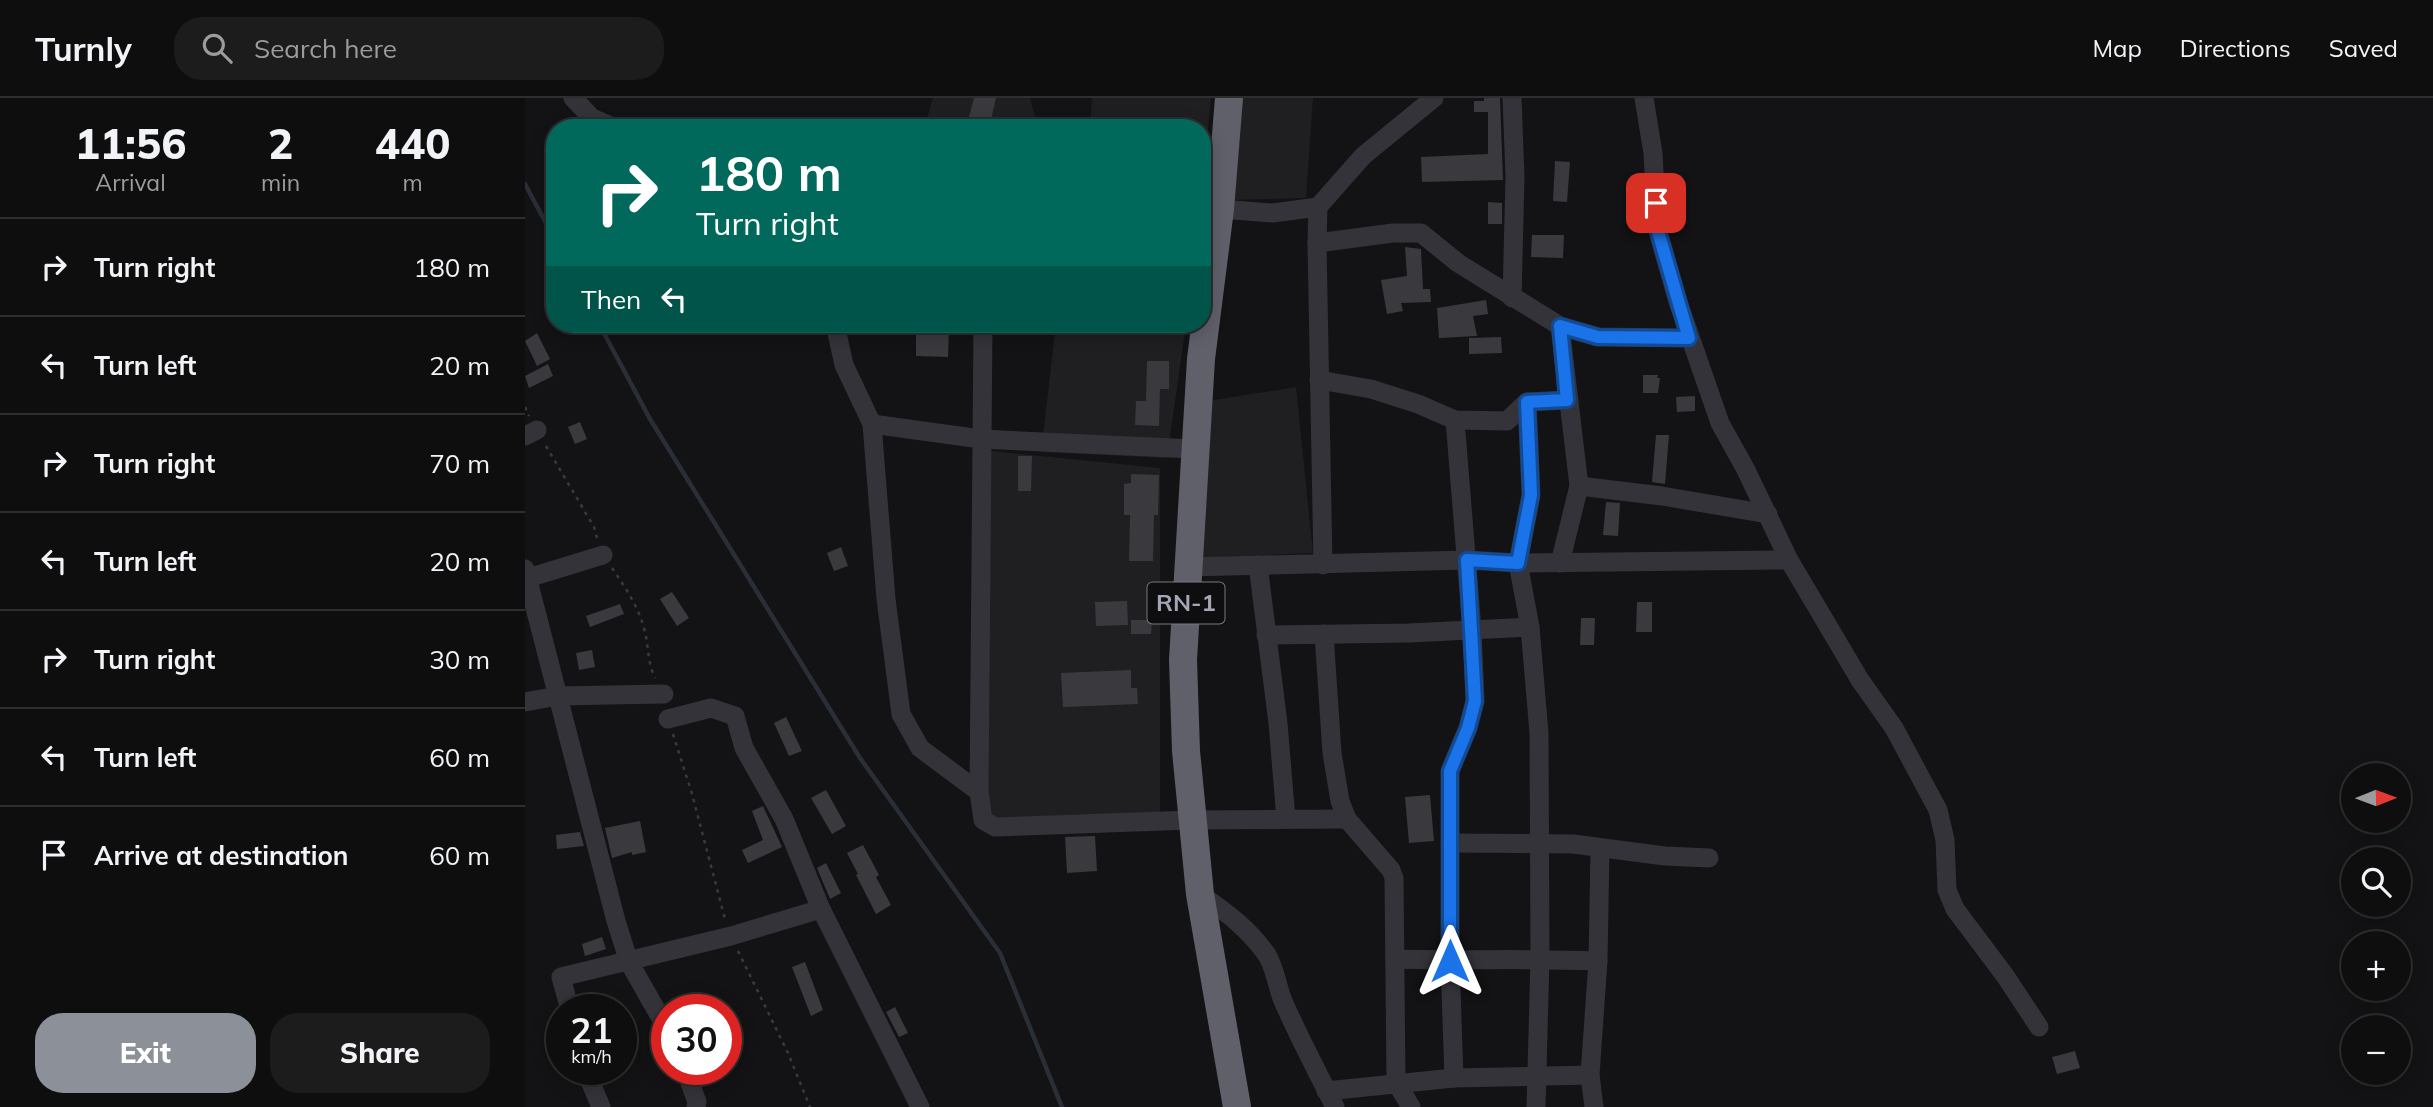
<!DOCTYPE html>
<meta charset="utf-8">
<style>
:root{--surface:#0e0e0f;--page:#1c1c1d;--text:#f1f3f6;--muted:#9b9c9e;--line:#2e2e2f;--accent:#8c9099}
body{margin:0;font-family:Mulish,sans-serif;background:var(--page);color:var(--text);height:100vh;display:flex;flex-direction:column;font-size:26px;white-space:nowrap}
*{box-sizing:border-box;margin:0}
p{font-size:23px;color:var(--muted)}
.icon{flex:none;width:38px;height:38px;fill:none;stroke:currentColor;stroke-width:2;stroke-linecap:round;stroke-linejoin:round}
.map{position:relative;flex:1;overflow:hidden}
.panel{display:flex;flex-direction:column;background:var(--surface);width:525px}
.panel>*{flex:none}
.guide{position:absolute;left:21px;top:21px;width:665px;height:214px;border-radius:28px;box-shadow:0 4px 18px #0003,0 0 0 2px var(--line);background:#00695c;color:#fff;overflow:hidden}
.needle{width:46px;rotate:89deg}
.fabs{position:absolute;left:1816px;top:665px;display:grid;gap:14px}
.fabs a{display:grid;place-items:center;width:70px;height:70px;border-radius:50%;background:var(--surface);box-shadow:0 4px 18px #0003,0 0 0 2px var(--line);font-size:35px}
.speed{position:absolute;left:21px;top:896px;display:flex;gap:14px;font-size:35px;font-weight:700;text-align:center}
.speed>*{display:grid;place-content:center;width:91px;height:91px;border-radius:50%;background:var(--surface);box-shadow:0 4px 18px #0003,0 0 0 2px var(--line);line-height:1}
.speed small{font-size:18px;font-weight:400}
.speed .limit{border:10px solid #d22;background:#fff;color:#111}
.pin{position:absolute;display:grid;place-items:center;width:60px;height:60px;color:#fff;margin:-30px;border-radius:14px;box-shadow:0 4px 10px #0006}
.me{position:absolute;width:77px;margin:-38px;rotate:0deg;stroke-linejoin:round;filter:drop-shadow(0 0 5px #0008)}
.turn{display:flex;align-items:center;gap:24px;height:147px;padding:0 35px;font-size:32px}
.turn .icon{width:91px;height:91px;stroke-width:2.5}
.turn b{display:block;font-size:49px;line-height:60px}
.then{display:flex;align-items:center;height:66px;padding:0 35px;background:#0003;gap:14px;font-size:26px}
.eta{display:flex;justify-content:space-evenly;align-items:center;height:119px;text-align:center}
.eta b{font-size:42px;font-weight:800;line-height:49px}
.button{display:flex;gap:14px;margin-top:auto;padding:14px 35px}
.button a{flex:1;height:80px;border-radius:28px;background:var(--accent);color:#fff;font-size:28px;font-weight:800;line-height:80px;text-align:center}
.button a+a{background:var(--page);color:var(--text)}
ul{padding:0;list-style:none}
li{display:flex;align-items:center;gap:21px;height:98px;padding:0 35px;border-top:2px solid var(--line)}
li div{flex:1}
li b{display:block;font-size:26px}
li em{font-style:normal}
header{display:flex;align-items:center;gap:42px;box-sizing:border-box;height:98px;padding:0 35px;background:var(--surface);border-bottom:2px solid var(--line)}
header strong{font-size:33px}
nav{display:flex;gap:38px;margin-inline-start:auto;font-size:24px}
.search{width:490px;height:63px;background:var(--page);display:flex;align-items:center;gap:18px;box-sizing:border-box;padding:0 24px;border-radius:28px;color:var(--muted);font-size:26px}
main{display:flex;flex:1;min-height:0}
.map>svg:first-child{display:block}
.built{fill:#1f1e21}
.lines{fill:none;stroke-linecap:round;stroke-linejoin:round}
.stream{stroke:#292e37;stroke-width:4.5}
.building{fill:#3a3a3e}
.path{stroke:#393a40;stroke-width:2.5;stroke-dasharray:3.5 5;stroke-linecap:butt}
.minor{stroke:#343339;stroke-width:19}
.highway{stroke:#5f606a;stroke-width:28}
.route-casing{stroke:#114b97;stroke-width:18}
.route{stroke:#1a73e8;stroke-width:12}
.labels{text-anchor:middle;stroke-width:7;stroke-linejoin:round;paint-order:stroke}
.shield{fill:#0e0d0f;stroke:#777882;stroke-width:2}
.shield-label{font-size:24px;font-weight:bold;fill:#a4a6b4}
</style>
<header>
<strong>Turnly</strong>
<div class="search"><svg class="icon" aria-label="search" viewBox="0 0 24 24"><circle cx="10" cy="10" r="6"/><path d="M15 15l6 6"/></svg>Search here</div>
<nav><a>Map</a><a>Directions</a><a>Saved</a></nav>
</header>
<main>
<section class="panel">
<div class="eta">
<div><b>11:56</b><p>Arrival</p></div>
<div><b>2</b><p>min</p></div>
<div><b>440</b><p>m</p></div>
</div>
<ul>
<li><svg class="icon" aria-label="right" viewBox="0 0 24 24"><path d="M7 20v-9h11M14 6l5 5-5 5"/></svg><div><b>Turn right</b></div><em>180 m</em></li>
<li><svg class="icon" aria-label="left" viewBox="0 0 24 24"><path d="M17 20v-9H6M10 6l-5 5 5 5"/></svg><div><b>Turn left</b></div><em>20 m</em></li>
<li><svg class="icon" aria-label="right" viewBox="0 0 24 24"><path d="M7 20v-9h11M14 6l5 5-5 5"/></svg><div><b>Turn right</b></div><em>70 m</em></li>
<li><svg class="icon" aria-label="left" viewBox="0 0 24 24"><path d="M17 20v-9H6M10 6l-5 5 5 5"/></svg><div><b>Turn left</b></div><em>20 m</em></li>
<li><svg class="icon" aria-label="right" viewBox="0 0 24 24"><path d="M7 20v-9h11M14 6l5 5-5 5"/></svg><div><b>Turn right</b></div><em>30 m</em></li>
<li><svg class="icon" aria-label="left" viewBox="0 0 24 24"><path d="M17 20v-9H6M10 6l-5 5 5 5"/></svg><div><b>Turn left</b></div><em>60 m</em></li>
<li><svg class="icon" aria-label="arrive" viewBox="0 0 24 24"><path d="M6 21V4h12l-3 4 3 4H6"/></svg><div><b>Arrive at destination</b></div><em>60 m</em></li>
</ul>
<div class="button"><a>Exit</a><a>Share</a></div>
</section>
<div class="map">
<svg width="1908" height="1009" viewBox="0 0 1908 1009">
<rect width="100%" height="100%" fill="#131214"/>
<g class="built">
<polygon points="408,0 505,0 513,30 399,30"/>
<polygon points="567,0 686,0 677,93 677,30 565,30"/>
<polygon points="713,0 788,0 781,100 706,102"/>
<polygon points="531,226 661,226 642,360 516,354"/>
<polygon points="771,289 788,455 672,460 683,303"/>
<polygon points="455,352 635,370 635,722 461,721"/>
</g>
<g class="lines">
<g class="stream">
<polyline points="0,86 30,142"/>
<polyline points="74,226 125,321 335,660 475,855 537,1009"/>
</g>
</g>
<g class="building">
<polygon points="449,0 471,0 464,30 441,30"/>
<polygon points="959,0 975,0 978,82 897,84 896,59 963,56 963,14 949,14 949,3 959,3"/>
<polygon points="1030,63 1045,64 1042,104 1028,103"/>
<polygon points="963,104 977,105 977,126 963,126"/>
<polygon points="1007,137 1039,137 1038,160 1006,159"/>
<polygon points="880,149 896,151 898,191 905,191 906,204 876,205 878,213 862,216 856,182 882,178"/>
<polygon points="961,202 963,216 948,218 952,238 914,240 912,210"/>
<polygon points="391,226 424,227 423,259 391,258"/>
<polygon points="12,235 25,261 12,268 0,243"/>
<polygon points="976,239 977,255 944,256 944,240"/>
<polygon points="622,263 644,263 644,291 635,291 634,328 610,327 611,303 621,303"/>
<polygon points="23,266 28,278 4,290 0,278"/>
<polygon points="1118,277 1133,277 1132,280 1135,280 1133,295 1118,295"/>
<polygon points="1170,298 1170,313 1152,314 1151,299"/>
<polygon points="55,324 62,341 50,346 43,329"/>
<polygon points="1131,337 1144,337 1140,386 1127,384"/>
<polygon points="493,358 507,358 506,393 493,393"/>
<polygon points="606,376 634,377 633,417 629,417 628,463 604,463 605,417 599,417 599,386 606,385"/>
<polygon points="1081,404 1095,405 1093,438 1078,437"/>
<polygon points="316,449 323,468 309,473 302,455"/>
<polygon points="147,494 164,520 152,528 135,501"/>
<polygon points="602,503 603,527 571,528 570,504"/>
<polygon points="1112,504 1127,504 1127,534 1111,534"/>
<polygon points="95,506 99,516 65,529 61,518"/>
<polygon points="1056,520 1070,520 1069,547 1055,547"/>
<polygon points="606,522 627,522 626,536 606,536"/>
<polygon points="67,552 70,569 54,572 51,555"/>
<polygon points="606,572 606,590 612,590 613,606 538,609 536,575"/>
<polygon points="261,619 277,653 264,658 249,625"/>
<polygon points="301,692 321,728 307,736 286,700"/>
<polygon points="905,697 909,743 884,745 880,699"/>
<polygon points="238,708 257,749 223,765 217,752 238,742 227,713"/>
<polygon points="115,723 121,754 107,757 107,754 87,760 80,730"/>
<polygon points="55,734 59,748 32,751 31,737"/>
<polygon points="570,738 572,773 542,775 540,739"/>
<polygon points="338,747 354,777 351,779 366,807 351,816 331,777 333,776 322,755"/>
<polygon points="301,765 316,795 305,801 292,770"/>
<polygon points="77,839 81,851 60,858 57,846"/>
<polygon points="280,864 298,912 286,918 267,869"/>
<polygon points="370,909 383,935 374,939 361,914"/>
<polygon points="1550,953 1555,970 1532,976 1527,959"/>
</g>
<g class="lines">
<g class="path">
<polyline points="0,309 4,318"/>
<polyline points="21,348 69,429 72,440"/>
<path d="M87,470C100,489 113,508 119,530C124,547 122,564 130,580"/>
<polyline points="148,636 167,696 200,821"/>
<polyline points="213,853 263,955 285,1009"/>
</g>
<g class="minor">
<polyline points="48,0 67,20 90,30"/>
<polyline points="987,0 990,79 987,200"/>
<polyline points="1119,0 1128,55 1132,130 1153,204 1195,325 1221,372 1264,462 1335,582 1369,630 1413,712 1420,742 1422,792 1430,811 1481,879 1514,929"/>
<polyline points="793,109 792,145 798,467"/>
<polyline points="695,111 748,115 793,109 838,58 909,0"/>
<polyline points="792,145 868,135 896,135 933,165 1035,228 1073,239 1164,240"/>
<polyline points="310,226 319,267 347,326 361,501 376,616 395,650 454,694"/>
<polyline points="458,226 454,694 458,722 470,729 666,722 822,721"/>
<polyline points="794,282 846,291 893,306 930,322 982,323 1002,304 1042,302"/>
<polyline points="1002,304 1006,397 993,465 1005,529 1014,635 1015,860 1011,1009"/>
<polyline points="347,326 456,341 669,351"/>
<polyline points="0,338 12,332"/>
<polyline points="1054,388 1137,398 1243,416"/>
<polyline points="1035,465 1054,388 1035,228"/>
<polyline points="733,467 753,625 761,721"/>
<polyline points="662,469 942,462 993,465 1264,462"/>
<polyline points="0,471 91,823 104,864 142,931"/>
<polyline points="0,481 78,457"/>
<polyline points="799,536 807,655 815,703 822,721 866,772 869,780 871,984 886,1009"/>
<polyline points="741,537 884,535 1005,529"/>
<polyline points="0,604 33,598 139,596"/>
<polyline points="143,621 186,610 210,618 219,650 259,721 296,811 395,1009"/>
<polyline points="925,745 1048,746 1140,758 1184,760"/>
<path d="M675,796C701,814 724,831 742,857C750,870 752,888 758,903C774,939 792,974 810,1009"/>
<path d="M871,861C939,863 1006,860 1073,863"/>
<polyline points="45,912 36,879 206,838 296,811"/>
<polyline points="60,971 76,1009"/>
<polyline points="160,971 172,1004 171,1009"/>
<polyline points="929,980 925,863 925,673 943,630 950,603 947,532 930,322"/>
<polyline points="801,993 929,980 1065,977"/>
<polyline points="1069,1009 1065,977 1073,863 1075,751"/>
</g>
<polyline class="highway" points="704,0 695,111 676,261 658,562 661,653 675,796 712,1009"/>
</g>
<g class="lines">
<defs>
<polyline id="route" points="925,863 925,673 943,630 950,603 942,462 993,465 1006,397 1002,304 1042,302 1035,228 1073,239 1164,240 1132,130 1131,105"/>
</defs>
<use href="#route" class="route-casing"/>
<use href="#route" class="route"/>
</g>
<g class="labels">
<rect class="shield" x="622.5" y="484.5" width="77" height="41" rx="5"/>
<g class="shield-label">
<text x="661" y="513">RN-1</text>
</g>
</g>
</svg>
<div class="fabs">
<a><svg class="needle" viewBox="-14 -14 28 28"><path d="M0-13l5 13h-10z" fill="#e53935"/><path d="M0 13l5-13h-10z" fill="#9b9c9e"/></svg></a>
<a><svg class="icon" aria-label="search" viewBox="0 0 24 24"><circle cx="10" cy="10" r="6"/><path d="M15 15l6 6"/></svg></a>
<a>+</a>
<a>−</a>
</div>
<div class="speed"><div>21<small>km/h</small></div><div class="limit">30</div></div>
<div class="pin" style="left:1131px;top:105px;background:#d93025"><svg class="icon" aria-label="arrive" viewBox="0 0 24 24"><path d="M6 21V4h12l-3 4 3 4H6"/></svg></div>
<svg class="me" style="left:925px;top:863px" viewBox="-20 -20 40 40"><path d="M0-17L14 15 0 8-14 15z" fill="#1a73e8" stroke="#fff" stroke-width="4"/></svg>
<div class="guide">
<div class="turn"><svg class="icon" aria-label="right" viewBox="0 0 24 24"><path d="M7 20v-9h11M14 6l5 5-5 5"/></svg><div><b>180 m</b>Turn right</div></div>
<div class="then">Then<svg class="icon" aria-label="left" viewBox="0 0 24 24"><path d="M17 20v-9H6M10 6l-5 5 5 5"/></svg></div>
</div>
</div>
</main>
